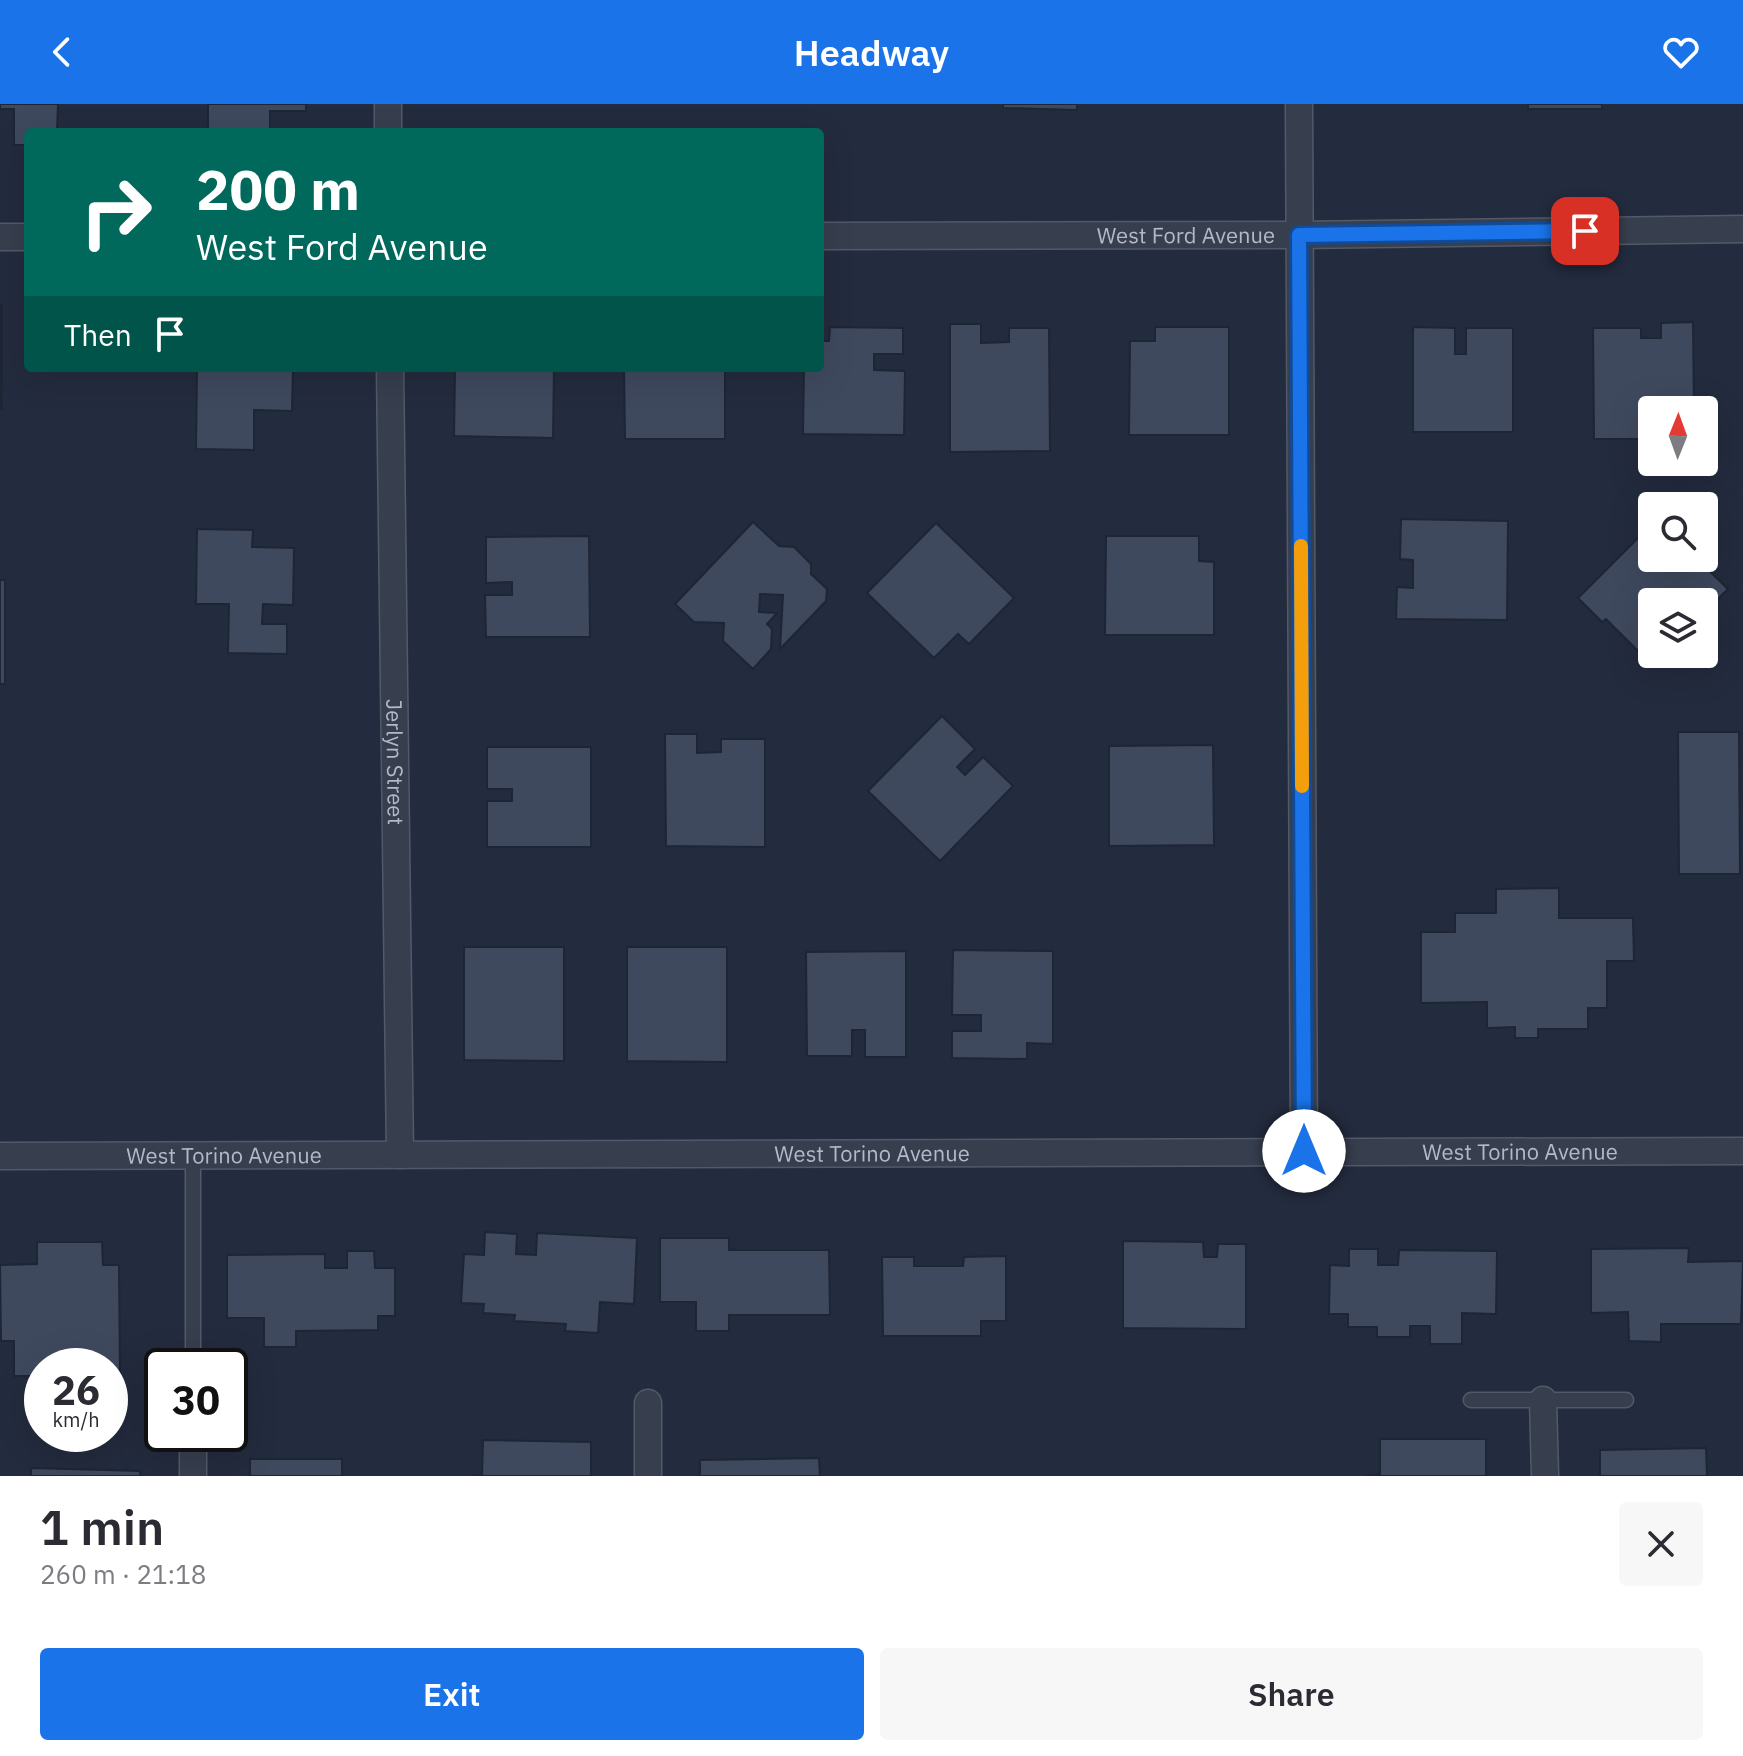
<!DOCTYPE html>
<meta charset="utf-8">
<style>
:root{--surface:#fff;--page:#f7f7f7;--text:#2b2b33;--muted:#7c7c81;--accent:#1a73e8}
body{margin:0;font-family:"IBM Plex Sans",sans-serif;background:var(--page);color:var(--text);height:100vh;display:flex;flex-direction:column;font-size:30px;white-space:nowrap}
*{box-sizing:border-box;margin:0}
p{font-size:26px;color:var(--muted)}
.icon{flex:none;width:44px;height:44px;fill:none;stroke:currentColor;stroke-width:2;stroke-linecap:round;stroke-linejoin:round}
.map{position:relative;height:1372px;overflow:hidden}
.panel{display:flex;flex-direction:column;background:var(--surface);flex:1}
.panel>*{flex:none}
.guide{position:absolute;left:24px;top:24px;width:800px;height:244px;border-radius:8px;box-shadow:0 8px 32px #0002;background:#00695c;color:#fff;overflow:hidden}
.needle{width:52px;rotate:1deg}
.controls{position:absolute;left:1638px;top:292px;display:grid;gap:16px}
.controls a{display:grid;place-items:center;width:80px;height:80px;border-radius:8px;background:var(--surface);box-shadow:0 8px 32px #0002;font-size:40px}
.speed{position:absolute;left:24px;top:1244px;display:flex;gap:16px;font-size:40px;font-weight:700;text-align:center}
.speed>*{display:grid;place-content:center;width:104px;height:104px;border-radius:50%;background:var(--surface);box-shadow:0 8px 32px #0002;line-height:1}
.speed small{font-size:20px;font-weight:400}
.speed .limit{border:4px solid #111;border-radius:12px;background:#fff;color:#111}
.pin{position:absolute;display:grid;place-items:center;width:68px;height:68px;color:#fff;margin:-34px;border-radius:16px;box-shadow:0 4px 12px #0006}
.me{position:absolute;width:88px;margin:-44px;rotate:0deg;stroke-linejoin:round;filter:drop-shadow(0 0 6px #0008)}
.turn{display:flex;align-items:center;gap:28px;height:168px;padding:0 40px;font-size:36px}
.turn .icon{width:104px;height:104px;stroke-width:2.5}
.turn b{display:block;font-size:56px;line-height:68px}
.then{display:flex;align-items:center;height:76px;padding:0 40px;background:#0003;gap:16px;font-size:30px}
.round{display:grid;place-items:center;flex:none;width:84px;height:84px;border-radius:8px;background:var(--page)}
.headline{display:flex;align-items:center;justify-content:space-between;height:136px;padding:0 40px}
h1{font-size:48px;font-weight:600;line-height:60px}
.cta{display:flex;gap:16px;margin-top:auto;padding:16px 40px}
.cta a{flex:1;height:92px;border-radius:8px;background:var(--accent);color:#fff;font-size:32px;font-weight:600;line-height:92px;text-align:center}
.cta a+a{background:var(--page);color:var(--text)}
header{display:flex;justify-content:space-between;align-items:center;height:104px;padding:0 40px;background:var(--accent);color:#fff;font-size:36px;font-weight:600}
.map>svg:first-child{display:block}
.building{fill:#3f495e;stroke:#1e2535;stroke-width:2}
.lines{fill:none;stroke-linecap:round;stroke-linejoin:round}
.lane-casing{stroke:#525969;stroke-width:17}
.street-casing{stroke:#525969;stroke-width:29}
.lane{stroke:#373e4e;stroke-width:14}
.street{stroke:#373e4e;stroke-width:26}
.route-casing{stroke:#114b97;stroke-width:20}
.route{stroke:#1a73e8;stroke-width:14}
.slow{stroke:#f59e0b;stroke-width:14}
.labels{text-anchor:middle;stroke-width:8;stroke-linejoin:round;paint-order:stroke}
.street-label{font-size:22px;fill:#b3b9c9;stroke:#1c2333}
</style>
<header><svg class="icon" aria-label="back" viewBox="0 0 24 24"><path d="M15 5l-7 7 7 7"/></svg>Headway<svg class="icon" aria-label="heart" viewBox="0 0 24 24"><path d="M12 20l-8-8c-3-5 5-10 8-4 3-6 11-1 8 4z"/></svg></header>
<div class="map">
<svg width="1743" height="1372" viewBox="0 0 1743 1372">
<rect width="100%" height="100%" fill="#232b3e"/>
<g class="building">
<polygon points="0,0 58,0 57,28 28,28 28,41 14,41 14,5 0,5"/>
<polygon points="208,0 306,0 306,7 270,7 270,28 208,28"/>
<polygon points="1003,0 1077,0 1077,6 1003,4"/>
<rect x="1528" y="0" width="74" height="5"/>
<rect x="0" y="201" width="2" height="104"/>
<polygon points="1693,218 1694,306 1652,306 1652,335 1594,335 1593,224 1641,224 1641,234 1661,234 1661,219"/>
<polygon points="950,220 981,220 981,239 1009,238 1009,224 1049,224 1050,347 950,348"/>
<polygon points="830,223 903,224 903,250 874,250 874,266 905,267 904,331 803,330 804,264 820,264 820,237 829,237"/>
<polygon points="1155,223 1229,223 1229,331 1129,331 1130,237 1155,237"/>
<polygon points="1413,223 1455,224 1455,250 1466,250 1466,224 1513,224 1513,328 1413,328"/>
<polygon points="197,264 293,264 292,307 254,306 254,346 196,345"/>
<polygon points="455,264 554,264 553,334 454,332"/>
<polygon points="624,264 725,264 725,335 625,335"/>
<polygon points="1401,415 1508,417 1507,516 1396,515 1397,483 1413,484 1413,456 1400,455"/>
<polygon points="753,418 779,442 794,443 811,460 811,470 827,485 826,497 780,545 783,491 760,490 759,508 777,509 767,520 772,525 771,545 753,565 723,537 724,519 694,518 675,500"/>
<polygon points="936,419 1014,494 969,540 958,530 934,554 867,489"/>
<polygon points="1652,420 1652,454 1696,454 1728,485 1704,509 1704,498 1652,498 1652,550 1663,550 1652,561 1606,515 1602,518 1578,494"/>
<polygon points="197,425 253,426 252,443 294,444 293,501 263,500 262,520 287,520 287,550 228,549 229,500 196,500"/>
<polygon points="589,432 590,533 486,533 485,491 512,491 512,478 486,479 486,433"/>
<polygon points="1106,432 1199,432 1199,457 1214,458 1214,531 1105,531"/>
<rect x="0" y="476" width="5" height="104"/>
<polygon points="942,612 975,645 957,663 965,671 983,653 1013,682 940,757 868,687"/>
<polygon points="1678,628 1739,628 1740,770 1679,770"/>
<polygon points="665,630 697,630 697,649 721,648 721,635 765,635 765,743 666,742"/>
<polygon points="1213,641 1214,741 1109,742 1109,642"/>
<polygon points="487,643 591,643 591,743 487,743 487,697 512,697 512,685 487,685"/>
<polygon points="1559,784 1559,814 1633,814 1634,857 1607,857 1607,904 1588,904 1588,925 1538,925 1538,934 1515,934 1515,923 1487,924 1487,898 1421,899 1421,828 1455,828 1455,809 1496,809 1496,785"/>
<polygon points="464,843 564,843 564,957 464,956"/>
<polygon points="627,843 727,843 727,958 627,957"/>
<polygon points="953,846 1053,847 1053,940 1027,939 1027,955 952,954 952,927 981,927 981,911 952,911"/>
<polygon points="906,847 906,953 865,953 865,926 852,926 852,952 807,952 806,848"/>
<polygon points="485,1128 517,1130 516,1150 536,1151 537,1129 637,1134 634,1200 600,1198 598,1229 565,1227 566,1220 514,1217 515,1211 483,1209 484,1200 461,1199 464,1150 484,1151"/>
<polygon points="660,1134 729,1134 729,1146 829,1146 830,1211 729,1211 729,1227 696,1227 696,1198 660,1198"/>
<polygon points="1123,1137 1203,1138 1204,1153 1217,1153 1218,1140 1246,1140 1246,1225 1123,1224"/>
<polygon points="37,1138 102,1138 103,1161 119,1161 120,1271 110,1272 110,1262 42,1262 42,1272 14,1272 14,1237 1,1237 0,1161 37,1160"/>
<polygon points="1689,1144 1688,1158 1743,1157 1741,1220 1661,1220 1661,1238 1629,1237 1628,1208 1591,1209 1591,1145"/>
<polygon points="1349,1145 1378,1145 1378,1161 1398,1161 1399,1146 1497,1147 1496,1210 1462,1209 1462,1240 1430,1240 1430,1222 1410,1222 1410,1233 1377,1233 1377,1223 1348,1223 1348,1210 1329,1210 1330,1161 1349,1162"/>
<polygon points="347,1147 374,1147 375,1164 395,1164 395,1212 378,1212 378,1226 296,1227 296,1243 264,1243 264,1214 227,1214 227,1151 325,1150 325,1164 347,1164"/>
<polygon points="1006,1152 1006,1217 981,1217 981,1232 883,1232 882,1153 914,1153 914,1162 963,1162 964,1153"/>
<polygon points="1380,1335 1486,1335 1486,1372 1366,1372 1380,1370"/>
<polygon points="483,1336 591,1338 591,1372 471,1372 482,1371"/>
<polygon points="1706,1344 1707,1372 1600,1372 1600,1346"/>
<polygon points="819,1354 820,1372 700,1372 700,1356"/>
<rect x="250" y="1355" width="92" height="17"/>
<polygon points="31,1364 140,1367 140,1372 31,1372"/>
</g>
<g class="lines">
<defs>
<g id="lane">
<polyline points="193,1052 193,1262"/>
<polyline points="1471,1296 1626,1296"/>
</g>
<g id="street">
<polyline points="1299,0 1304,1047"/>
<polyline points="388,28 388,0"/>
<path id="s1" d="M820,132L1299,131L1743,125"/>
<polyline points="0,133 28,133"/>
<path id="s2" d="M390,264L400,1051"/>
<path id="s3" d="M0,1052L1743,1047"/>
<polyline points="1543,1296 1545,1372"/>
<polyline points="648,1299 648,1372"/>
<polyline points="193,1330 193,1372"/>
</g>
</defs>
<use href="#lane" class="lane-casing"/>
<use href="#street" class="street-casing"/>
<use href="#lane" class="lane"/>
<use href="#street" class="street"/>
</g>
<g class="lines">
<defs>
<polyline id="route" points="1304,1047 1299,131 1585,127"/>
</defs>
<use href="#route" class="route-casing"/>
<use href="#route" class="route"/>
<polyline class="slow" points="1301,442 1302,682"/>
</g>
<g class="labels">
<g class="street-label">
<text dy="8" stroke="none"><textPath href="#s1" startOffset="366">West Ford Avenue</textPath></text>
<text dy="8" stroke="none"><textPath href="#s2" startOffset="394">Jerlyn Street</textPath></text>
<text dy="8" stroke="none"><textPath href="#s3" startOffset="1520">West Torino Avenue</textPath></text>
<text dy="8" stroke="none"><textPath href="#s3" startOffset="872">West Torino Avenue</textPath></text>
<text dy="8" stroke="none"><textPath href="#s3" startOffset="224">West Torino Avenue</textPath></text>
</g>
</g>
</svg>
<div class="controls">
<a><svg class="needle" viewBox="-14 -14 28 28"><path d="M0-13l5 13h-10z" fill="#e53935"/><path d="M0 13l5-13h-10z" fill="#7c7c81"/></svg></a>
<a><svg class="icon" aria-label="search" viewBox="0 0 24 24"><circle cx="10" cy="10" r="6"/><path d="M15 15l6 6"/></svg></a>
<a><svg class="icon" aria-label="layers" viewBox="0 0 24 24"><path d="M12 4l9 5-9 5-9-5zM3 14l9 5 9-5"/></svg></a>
</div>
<div class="speed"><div>26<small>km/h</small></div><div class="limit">30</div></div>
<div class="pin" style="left:1585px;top:127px;background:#d93025"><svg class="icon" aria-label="arrive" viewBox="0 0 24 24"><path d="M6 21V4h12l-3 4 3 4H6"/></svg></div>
<svg class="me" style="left:1304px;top:1047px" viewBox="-20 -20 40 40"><circle r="19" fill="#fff"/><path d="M0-13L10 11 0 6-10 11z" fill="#1a73e8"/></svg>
<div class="guide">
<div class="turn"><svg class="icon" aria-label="right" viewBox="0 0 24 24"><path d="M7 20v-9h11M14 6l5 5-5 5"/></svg><div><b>200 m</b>West Ford Avenue</div></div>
<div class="then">Then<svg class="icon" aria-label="arrive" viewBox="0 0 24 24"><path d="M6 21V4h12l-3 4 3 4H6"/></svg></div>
</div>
</div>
<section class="panel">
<div class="headline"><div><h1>1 min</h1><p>260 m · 21:18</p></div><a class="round"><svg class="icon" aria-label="close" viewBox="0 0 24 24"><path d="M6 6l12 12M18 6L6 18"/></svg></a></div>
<div class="cta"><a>Exit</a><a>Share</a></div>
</section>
